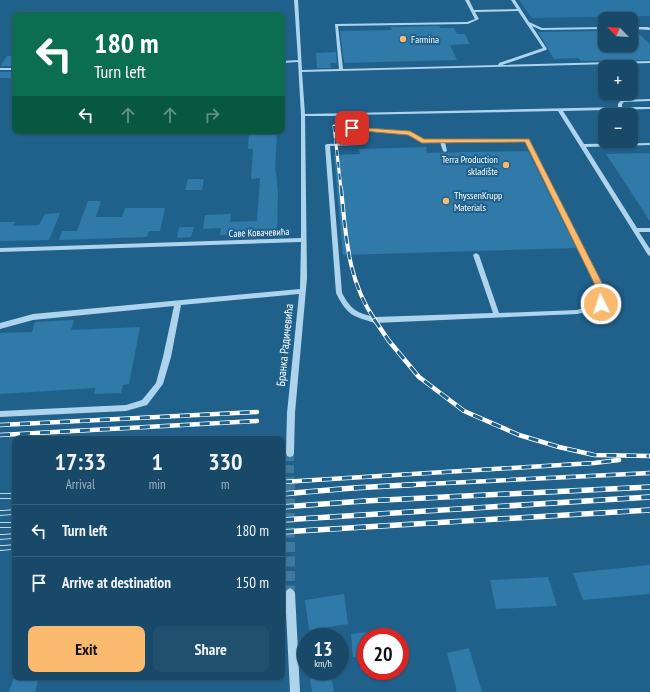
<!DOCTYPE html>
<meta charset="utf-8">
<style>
:root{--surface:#184969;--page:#21506f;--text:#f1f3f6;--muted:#9fb2c0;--line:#36617d;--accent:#f9ba6d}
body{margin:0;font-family:"PT Sans Narrow",sans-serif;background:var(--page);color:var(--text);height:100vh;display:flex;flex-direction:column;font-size:15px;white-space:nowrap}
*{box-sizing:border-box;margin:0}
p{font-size:13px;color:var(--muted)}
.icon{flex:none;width:22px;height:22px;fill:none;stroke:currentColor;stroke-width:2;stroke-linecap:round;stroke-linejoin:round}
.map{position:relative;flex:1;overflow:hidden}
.details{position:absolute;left:12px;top:436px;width:273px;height:244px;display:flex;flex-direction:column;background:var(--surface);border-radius:8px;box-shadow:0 1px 3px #0004,0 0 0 1px var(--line)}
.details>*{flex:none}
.banner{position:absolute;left:12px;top:12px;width:273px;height:122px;border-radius:8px;box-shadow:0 1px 3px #0004,0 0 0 1px var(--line);background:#0b6e4f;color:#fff;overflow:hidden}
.needle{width:26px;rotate:294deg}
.fabs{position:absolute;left:598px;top:12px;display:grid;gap:8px}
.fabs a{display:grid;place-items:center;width:40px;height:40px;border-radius:8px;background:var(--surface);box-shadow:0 1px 3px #0004,0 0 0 1px var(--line);font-size:20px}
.speed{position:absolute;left:297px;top:628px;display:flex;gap:8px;font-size:20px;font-weight:700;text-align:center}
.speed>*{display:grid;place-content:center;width:52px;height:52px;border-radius:50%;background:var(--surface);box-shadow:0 1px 3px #0004,0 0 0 1px var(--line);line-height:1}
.speed small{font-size:10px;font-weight:400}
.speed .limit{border:6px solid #d22;background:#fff;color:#111}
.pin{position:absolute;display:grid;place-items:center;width:34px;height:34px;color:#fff;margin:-17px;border-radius:8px;box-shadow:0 2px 6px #0006}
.me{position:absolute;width:44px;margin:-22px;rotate:356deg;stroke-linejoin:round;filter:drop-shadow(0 0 3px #0008)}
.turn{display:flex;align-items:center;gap:14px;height:84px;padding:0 16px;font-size:18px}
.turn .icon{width:52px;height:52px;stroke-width:2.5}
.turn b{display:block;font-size:28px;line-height:34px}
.lanes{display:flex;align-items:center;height:38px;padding:0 16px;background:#0003;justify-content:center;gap:20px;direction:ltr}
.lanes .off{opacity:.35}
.eta{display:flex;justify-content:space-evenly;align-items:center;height:68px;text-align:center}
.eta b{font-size:24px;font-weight:700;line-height:28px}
.button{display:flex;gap:8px;margin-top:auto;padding:8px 16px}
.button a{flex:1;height:46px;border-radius:8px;background:var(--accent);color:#111;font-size:16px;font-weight:700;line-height:46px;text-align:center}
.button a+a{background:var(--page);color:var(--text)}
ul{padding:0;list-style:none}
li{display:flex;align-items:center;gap:12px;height:52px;padding:0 16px;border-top:1px solid var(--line)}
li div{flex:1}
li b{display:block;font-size:15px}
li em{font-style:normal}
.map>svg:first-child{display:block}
.green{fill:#2a75a4}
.building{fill:#2f7aa9}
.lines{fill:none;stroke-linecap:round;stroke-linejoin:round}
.minor-tunnel-far1{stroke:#41799d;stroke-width:8;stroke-dasharray:8 4;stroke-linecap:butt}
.minor-tunnel{stroke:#41799d;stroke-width:10;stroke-dasharray:10 4.5;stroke-linecap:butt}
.minor{fill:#add4ec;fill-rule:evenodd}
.rail-far3-casing{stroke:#fff;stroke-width:3}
.rail-far2-casing{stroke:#fff;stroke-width:4}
.rail-far1-casing{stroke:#fff;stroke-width:4.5}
.rail-casing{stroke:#fff;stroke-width:5.5}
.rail-far3{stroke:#20618c;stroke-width:2;stroke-dasharray:6;stroke-linecap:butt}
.rail-far2{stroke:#20618c;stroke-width:2.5;stroke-dasharray:8;stroke-linecap:butt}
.rail-far1{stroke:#20618c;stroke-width:3;stroke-dasharray:10;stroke-linecap:butt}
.rail{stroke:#20618c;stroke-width:4;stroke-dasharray:12;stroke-linecap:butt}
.route{fill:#f9ba6d;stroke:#a27947}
.poi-dot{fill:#f9ba6d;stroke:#20618c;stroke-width:1.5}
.labels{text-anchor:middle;stroke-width:4;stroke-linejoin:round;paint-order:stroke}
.far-poi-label{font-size:10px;fill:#fff;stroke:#20618c;text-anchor:start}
.far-street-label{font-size:10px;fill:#fff;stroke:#20618c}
.street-label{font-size:12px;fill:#fff;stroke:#20618c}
</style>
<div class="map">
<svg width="650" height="692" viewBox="0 0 650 692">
<rect width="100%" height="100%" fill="#20618c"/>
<polygon class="green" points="519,0 650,0 650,16 532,18"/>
<g class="building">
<polygon points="439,26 440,28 454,28 457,34 465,34 470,44 450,45 457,60 344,63 340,31 392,30 391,27"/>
<polygon points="631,30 636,31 650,44 650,60 581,61 578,58 554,59 538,32 605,31 605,45 631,45"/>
<polygon points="336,52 337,63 330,63 331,68 317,68 316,53"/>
<polygon points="7,56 15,56 15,66 0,66"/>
<rect x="0" y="72" width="15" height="6"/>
<polygon points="277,131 275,171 276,171 278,194 277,233 220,235 221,228 203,229 205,215 231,214 230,222 257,221 260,178 251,179 253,149 248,149 249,132"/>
<polygon points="426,147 427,153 528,151 576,248 343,255 334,155 360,154 359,149"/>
<polygon points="650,153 650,221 606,154"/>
<polygon points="188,179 204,179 202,190 185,190"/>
<polygon points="88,201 101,201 96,217 122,217 125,208 165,208 160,231 149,231 147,237 59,240 62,231 77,231"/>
<polygon points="60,213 49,240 0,241 0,222 15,222 13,226 39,225 45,214"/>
<polygon points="179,227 194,227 191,237 177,238"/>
<polygon points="74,320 71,330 140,327 129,384 123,385 121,393 94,394 95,388 0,394 0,333 32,332 35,322"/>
<polygon points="650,565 650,594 583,600 573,573"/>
<polygon points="548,577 557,606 496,609 490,580"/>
<polygon points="344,594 348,624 309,630 305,600"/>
<polygon points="366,632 366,656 353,657 351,634"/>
<polygon points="469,648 482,692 457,692 447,653"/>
<polygon points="331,674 334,692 312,692 310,679"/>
<polygon points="14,677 39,677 35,692 9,692"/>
</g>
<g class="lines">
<polyline class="minor-tunnel-far1" points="290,453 290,485"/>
<polyline class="minor-tunnel" points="290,484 290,593"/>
<g class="minor">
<path d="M294,0H298L302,70L339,69L335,24L467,22L475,19L465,0H469L474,10L517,9L511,0H515L529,22L542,28L605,27V29L541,30L532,26L547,49L546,50L502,65L650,61V63L302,72L305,114L618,107V104L621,100L650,99V101L624,102L622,104V107H650V109L563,111L584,144L650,143V145L586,147L637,228H650V232H639L650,249V256L648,255L558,111L350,115L354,127L410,132L423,140L529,139L603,287L606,297L603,306L591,311L577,314L375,323C352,316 347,315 336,293L325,145L327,144L353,143L346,116H305L307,278L295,413L294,453L293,456L290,457L287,456L286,453L287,413L299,294L181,305L171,357L163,384L147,405L126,411L0,417V411L126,405L142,400L156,383L163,357L174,306L33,320L0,329V323L33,314L300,289L301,242L0,252V248L301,238V115L298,62L282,63V61L298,60ZM518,11L543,48L499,63L498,65L343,69L338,26L468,24L479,19L475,12ZM355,130L409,134L420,142H440L443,151L445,152L447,151L445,142L525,141L597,287L600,297L598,303L577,310L499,313L479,255L476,253L473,255L493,313L375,317C357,313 351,310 342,293L330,146L358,145V144Z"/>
<polygon points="631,27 648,27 650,28 650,30 631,29"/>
<rect x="0" y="68" width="15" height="2"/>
<polygon points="290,588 293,590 295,593 300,692 290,692 285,593 287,590"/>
</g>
<defs>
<polyline id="rail-far3" points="334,126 341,189"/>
<path id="rail-far2" d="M341,188C346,235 347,280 375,320"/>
<g id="rail-far1">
<polyline points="374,319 389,341 419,377 464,411 519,435 559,447 594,455 649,456"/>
<polyline points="0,425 257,412"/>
<polyline points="0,435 257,421"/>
<polyline points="282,482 594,463 619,460"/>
<polyline points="406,485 650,473"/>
</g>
<g id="rail">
<polyline points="282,494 353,488 425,484"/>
<polyline points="0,496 15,496"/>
<polyline points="282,507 364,501 650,487"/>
<polyline points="0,513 15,512"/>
<polyline points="282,520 650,497"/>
<polyline points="0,525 15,525"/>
<polyline points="282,532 650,510"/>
<polyline points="0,537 15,536"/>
<polyline points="0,548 15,547"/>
</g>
</defs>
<use href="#rail-far3" class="rail-far3-casing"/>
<use href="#rail-far2" class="rail-far2-casing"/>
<use href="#rail-far1" class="rail-far1-casing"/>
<use href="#rail" class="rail-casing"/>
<use href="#rail-far3" class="rail-far3"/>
<use href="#rail-far2" class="rail-far2"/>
<use href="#rail-far1" class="rail-far1"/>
<use href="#rail" class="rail"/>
</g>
<polygon class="route" points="350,127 410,131 424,139 529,139 604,287 607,297 604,306 601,307 596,304 599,297 596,287 525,142 422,143 408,135 352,130 349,128"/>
<g class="poi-dot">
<circle cx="403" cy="39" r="4"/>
<circle cx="506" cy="165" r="4"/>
<circle cx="446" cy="201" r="4"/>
</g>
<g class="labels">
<g class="far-poi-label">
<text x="411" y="43">Farmina</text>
<text x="498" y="163" text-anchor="end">Terra Production<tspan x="498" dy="12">skladište</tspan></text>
<text x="454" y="199">ThyssenKrupp<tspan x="454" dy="12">Materials</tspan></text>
</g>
<g class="far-street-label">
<text transform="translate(259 232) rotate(-2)" y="4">Саве Ковачевића</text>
</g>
<g class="street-label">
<text transform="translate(285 345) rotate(-84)" y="4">Бранка Радичевића</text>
</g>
</g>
</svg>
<div class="fabs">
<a><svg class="needle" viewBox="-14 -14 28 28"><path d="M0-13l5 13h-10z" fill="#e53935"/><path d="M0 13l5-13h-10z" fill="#9fb2c0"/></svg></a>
<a>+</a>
<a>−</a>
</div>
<div class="speed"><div>13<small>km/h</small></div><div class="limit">20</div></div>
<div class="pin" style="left:352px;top:128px;background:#d93025"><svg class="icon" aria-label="arrive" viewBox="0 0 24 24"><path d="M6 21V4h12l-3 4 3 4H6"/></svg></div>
<svg class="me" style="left:601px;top:304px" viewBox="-20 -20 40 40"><circle r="17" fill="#f9ba6d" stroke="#fff" stroke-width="3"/><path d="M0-11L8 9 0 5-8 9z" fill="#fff"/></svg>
<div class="banner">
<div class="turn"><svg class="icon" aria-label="left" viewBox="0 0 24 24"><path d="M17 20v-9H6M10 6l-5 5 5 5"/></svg><div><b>180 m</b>Turn left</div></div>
<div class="lanes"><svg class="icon" aria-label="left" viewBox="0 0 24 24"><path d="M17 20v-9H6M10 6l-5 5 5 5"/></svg><svg class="icon off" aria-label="ahead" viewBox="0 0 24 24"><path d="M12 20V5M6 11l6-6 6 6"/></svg><svg class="icon off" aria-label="ahead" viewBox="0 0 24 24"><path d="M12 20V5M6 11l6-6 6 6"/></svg><svg class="icon off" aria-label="right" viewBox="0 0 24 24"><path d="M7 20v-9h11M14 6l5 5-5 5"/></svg></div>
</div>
<section class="details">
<div class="eta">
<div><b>17:33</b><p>Arrival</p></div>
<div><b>1</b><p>min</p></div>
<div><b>330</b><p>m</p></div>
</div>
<ul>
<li><svg class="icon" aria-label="left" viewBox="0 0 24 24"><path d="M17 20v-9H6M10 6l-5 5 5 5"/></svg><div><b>Turn left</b></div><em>180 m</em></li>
<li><svg class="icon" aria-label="arrive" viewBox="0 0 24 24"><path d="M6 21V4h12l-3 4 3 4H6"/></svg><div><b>Arrive at destination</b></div><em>150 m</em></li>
</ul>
<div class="button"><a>Exit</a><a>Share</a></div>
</section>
</div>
